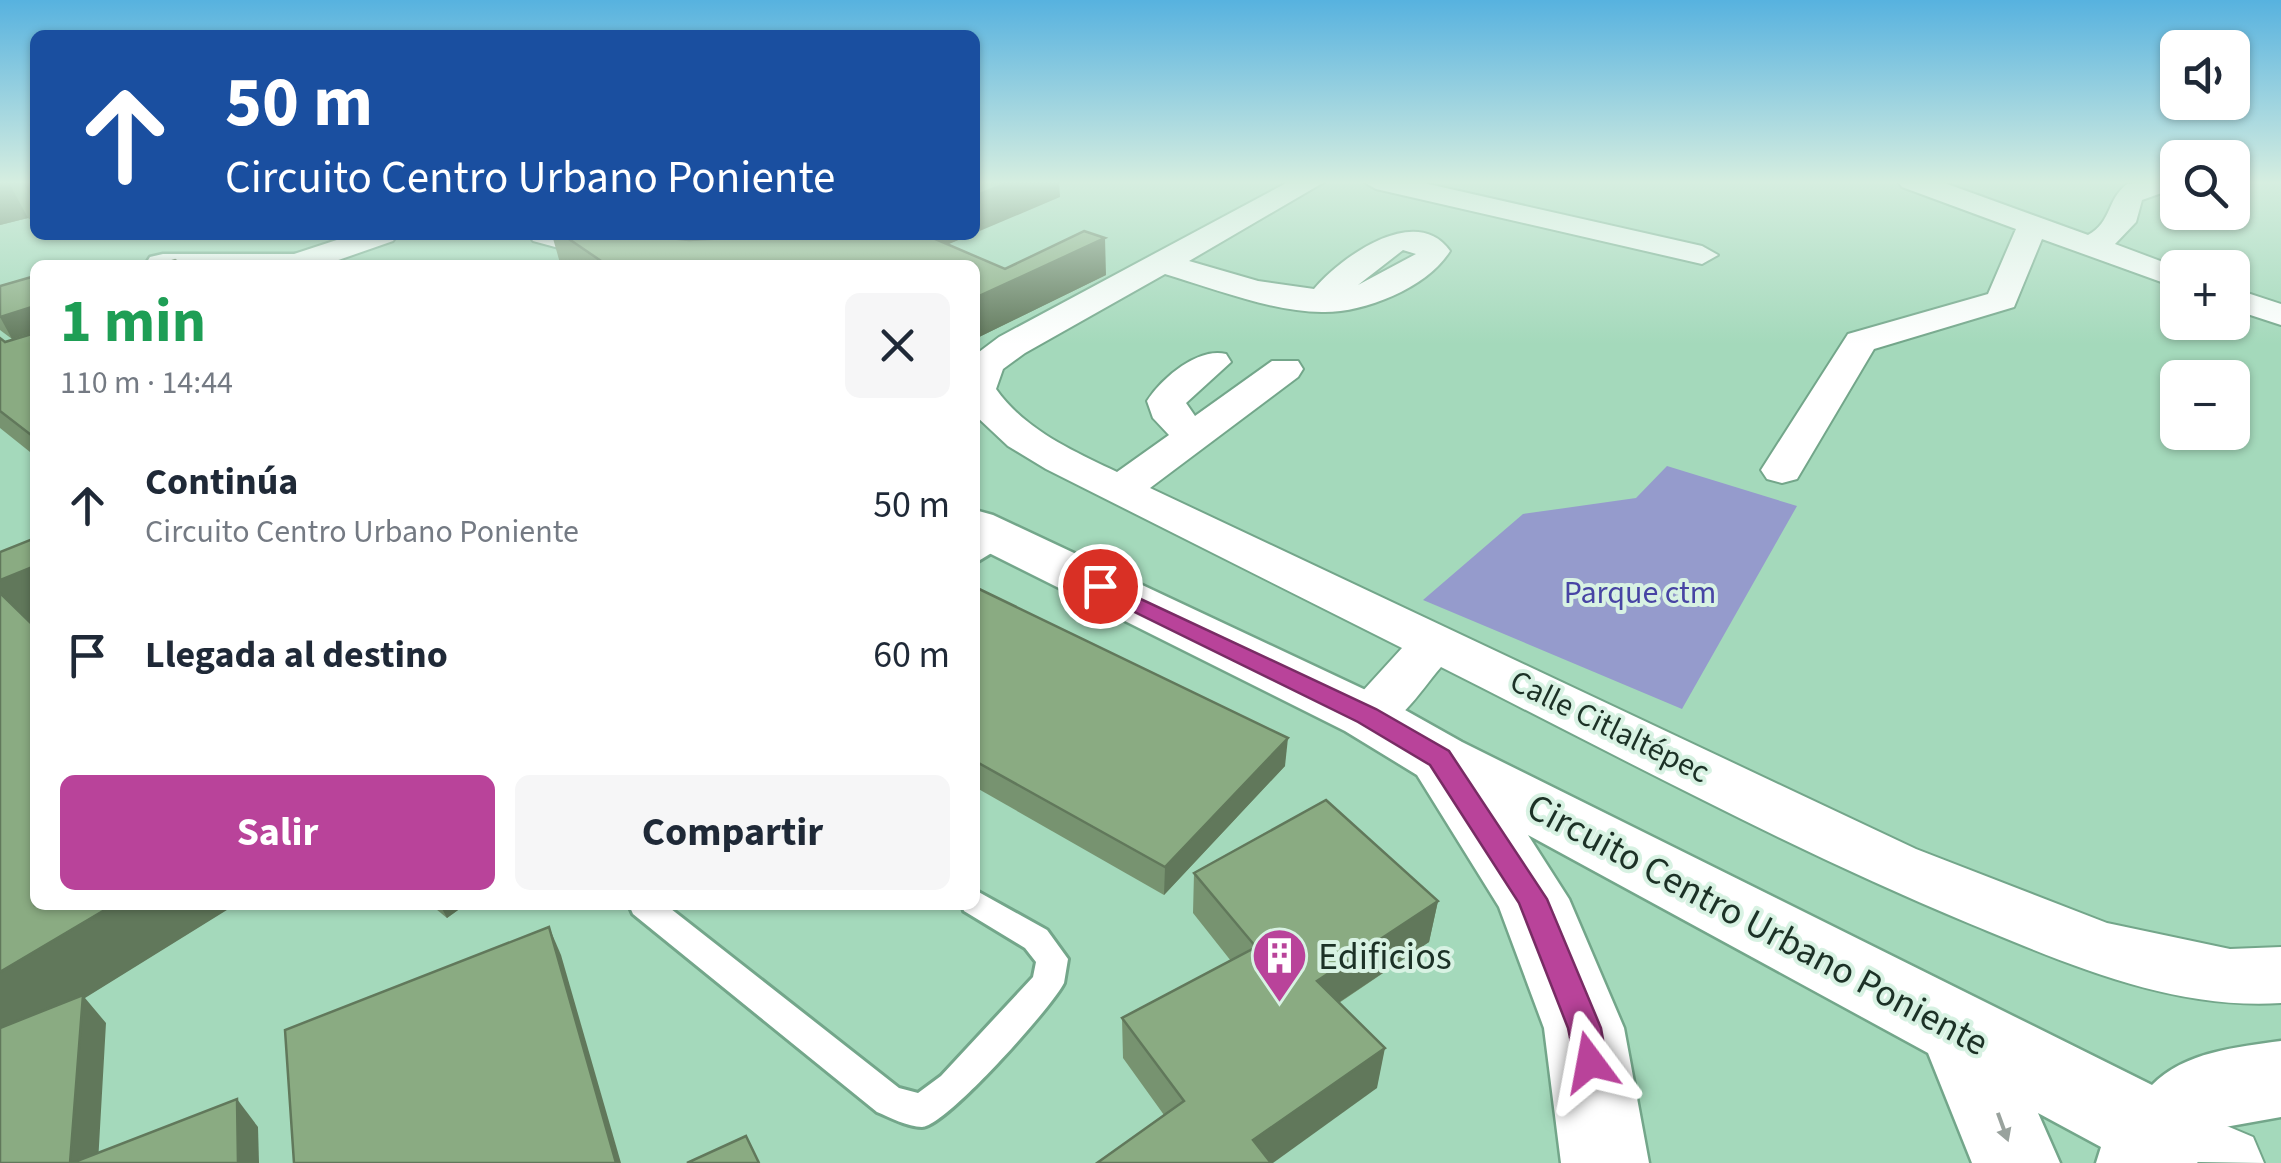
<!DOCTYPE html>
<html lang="es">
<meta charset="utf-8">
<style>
:root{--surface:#fff;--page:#f6f6f7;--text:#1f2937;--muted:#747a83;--accent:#b9439a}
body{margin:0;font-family:"Source Sans 3",sans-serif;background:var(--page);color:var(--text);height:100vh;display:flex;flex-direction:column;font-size:38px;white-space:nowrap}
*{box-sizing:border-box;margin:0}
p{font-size:32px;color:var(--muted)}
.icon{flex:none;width:55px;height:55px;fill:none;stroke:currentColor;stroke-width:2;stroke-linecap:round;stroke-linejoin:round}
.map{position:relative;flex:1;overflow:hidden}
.side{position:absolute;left:30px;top:260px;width:950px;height:650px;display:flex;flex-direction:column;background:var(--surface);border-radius:15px;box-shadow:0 2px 8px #0004}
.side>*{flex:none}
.banner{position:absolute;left:30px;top:30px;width:950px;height:210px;border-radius:15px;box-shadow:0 2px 8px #0004;background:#1a4fa0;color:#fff;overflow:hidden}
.controls{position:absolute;left:2160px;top:30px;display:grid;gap:20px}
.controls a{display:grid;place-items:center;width:90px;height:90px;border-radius:15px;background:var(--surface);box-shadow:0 2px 8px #0004;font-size:50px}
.pin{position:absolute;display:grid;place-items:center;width:85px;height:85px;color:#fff;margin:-42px;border:5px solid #fff;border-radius:50%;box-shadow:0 2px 10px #0007}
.me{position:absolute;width:110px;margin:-55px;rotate:347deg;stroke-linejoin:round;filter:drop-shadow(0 0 8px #0008)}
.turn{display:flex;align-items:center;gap:35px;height:210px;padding:0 30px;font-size:45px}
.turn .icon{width:130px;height:130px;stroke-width:2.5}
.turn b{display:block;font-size:70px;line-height:85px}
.round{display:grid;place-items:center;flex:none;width:105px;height:105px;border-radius:15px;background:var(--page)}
.headline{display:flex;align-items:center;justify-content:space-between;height:170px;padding:0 30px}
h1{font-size:60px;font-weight:700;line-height:75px;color:#1e9e55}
.action{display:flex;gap:20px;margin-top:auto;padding:20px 30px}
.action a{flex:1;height:115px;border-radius:15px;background:var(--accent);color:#fff;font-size:40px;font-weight:700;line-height:115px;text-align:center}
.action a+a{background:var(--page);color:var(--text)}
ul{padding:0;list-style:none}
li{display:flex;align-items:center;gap:30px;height:150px;padding:0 30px}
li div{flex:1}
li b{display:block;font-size:38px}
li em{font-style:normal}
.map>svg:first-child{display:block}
.green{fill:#959bcc}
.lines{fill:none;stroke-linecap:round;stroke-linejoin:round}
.lane-casing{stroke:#73a68a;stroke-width:6}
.street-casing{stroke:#73a68a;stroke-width:4}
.secondary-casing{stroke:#73a68a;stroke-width:5}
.lane{fill:#fff;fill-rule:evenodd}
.street{fill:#fff;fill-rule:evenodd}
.secondary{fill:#fff;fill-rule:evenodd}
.wall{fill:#779370}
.shaded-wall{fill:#61785b}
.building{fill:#8aab82;stroke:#61785b;stroke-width:2.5}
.oneway{fill:#99a29d}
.route{fill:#b9439a;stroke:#782c64;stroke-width:2.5}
.labels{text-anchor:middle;stroke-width:8;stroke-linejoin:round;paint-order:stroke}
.park-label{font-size:32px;fill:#4744a4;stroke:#d8f2e3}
.street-label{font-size:32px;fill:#1c3126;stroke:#d8f2e3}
.near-street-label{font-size:38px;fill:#1c3126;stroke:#d8f2e3}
.near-poi-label{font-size:38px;fill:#1c3126;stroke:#d8f2e3;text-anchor:start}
</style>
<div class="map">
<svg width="2281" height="1163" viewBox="0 0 2281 1163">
<rect width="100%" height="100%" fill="#a4d9bb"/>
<polygon class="green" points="1667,466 1797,506 1682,709 1423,600 1523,514 1636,498"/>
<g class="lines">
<defs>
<g id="lane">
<polygon points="1000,532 1011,538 1008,543 975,563 975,546"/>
<path d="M975,890L1047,930L1068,959L1064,983C1053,1006 945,1127 922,1127C908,1127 889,1117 877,1112L633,914L629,905H666L899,1088L918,1093L941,1076L1033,977L1036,962L1025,948L964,911L962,905H975Z"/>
</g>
<g id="street">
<path d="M1290,181H1326L1189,261L1258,281L1314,289C1340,258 1416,202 1450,251C1427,288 1364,313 1322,312C1270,311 1215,289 1165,274L1025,353L1003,369L996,389C1025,430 1073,451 1117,472L1169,435L1153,418L1147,401C1162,378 1198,347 1226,354L1231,362L1186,403L1195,416L1272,361H1298L1303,369L1298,377L1150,488L1916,849L2107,923L2230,949L2281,947V1003C2171,1010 2068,964 1968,923C1788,848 1616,755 1441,667C1415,697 1392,742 1348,729L1340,716L1402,648L1046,469L1008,446L976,416L975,355L999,337ZM1403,250L1416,254L1358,285Z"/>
<polygon points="1362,181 1415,181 1702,246 1718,255 1702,264 1376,189"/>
<path d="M1898,181H1939L2088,235C2112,222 2107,199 2127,184L2178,181V187L2142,200L2136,222L2115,244L2179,268L2178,288L2042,239L2014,307L1874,349L1797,479L1782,483L1767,479L1761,470L1848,334L1988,294L2016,229L1902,187Z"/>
<polygon points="352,235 397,235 393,241 324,265 286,262 291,255"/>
<polygon points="529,235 580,235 693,258 698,265 622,265 533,241"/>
<polygon points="2232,288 2281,304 2281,325 2232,309"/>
<polygon points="2165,1100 2253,1137 2264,1163 2138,1161 2128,1136 2138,1111"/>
</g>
<g id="secondary">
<polygon points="163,254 321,254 334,257 339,265 145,265 150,257"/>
<path d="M975,510L993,515L1389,701L1462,742L2152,1085C2184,1052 2237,1047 2281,1041V1117L2225,1127L2197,1163H2096L2101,1147L2038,1113L2060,1163H1972L1928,1053L1528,835L1569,899L1624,1028L1649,1163H1561L1544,1028L1499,907L1417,775L1345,731L975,546Z"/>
</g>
</defs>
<use href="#lane" class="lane-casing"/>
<use href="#street" class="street-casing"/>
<use href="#secondary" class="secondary-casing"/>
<use href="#lane" class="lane"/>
<use href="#street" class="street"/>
<use href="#secondary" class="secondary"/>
</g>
<g class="wall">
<polygon points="0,181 35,181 35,223 28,218 0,225"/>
<polygon points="552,235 764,235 759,237 777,236 774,235 970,235 948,244 1005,269 1106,275 975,339 975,265 563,265 560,263"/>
<polygon points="35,276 35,332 12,339 0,330 0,286"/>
<polygon points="35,333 35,456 0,428 0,338 5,342"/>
<polygon points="975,587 1285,766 1164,895 975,787"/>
<polygon points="1194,873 1438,901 1429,942 1339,1003 1377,1088 1164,1115 1123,1058 1122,1018 1231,961 1193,913"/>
<polygon points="431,905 465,905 447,918"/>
</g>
<g class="shaded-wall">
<polygon points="0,181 8,181 28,218 0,225"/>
<polygon points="35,181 35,205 24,184"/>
<polygon points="1012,181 1059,181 1060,197 975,233 975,196"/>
<polygon points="656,235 674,235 676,246 660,252"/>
<polygon points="696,235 764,235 702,259"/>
<polygon points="903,235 970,235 907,262"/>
<polygon points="1105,238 1106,275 975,339 975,298"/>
<polygon points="35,306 35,332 12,339 0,317"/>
<polygon points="35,566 35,627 0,598 0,580"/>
<polygon points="1288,738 1285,766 1164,895 1165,867"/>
<polygon points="1438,901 1429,942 1311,1021 1317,981"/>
<polygon points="113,905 235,905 85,998 106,1023 98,1163 70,1163 0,1051 0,972"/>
<polygon points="440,905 465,905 447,918"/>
<polygon points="549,927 561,955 621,1163 616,1163"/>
<polygon points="1385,1048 1377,1088 1273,1163 1251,1163 1253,1140"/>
<polygon points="237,1099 258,1127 259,1163 238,1163"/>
</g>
<g class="building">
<polygon points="975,181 1012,181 975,196"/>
<polygon points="1084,231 1105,238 975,298 975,265 607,265 563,235 638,235 689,240 789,235 926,235 1005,269"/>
<polygon points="175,260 183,265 160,265"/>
<polygon points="35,276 35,306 0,317 0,286"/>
<polygon points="35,333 35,438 0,411 0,338 5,342"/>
<polygon points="35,538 35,566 0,580 0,552"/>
<polygon points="975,587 1288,738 1165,867 975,761"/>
<polygon points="0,593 35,627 35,905 113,905 0,972"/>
<polygon points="1326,800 1438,901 1317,981 1385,1048 1253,1140 1271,1163 1097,1163 1184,1101 1122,1018 1256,947 1194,873"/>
<polygon points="549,927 616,1163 294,1163 285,1030"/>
<polygon points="83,995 70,1163 0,1163 0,1028"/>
<polygon points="237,1099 238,1163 72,1163"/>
<polygon points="746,1136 759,1163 687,1163"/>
</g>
<defs><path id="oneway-solid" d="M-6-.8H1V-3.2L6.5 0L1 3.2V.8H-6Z" transform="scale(2.5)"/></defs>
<use class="oneway" href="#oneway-solid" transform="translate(2003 1127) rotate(70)"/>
<linearGradient id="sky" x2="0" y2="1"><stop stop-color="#57b2df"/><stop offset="0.53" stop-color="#d6eee0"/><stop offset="1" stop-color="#d6eee0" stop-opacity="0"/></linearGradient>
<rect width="2281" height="344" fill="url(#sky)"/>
<polygon class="route" points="1100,580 1376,709 1449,751 1547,899 1601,1028 1607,1062 1602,1072 1590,1077 1577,1072 1568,1028 1519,903 1430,765 1358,722 1092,591 1089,586"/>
<defs>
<symbol id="building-pin" viewBox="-11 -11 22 30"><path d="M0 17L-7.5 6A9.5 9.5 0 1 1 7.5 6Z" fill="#b9439a" stroke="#d8f2e3"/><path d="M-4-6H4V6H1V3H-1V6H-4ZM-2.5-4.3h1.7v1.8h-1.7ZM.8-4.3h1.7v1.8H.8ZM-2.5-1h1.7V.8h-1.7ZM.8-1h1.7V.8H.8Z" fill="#fff"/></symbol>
</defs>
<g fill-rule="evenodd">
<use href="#building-pin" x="1248" y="924" width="63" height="86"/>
</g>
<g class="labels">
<g class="park-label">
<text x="1640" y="603">Parque ctm</text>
</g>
<g class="street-label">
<text transform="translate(1610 726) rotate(26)" y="11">Calle Citlaltépec</text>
</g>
<g class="near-street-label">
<text transform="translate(1758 924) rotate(28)" y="13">Circuito Centro Urbano Poniente</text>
</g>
<g class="near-poi-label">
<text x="1318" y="969">Edificios</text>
</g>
</g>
</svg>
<div class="controls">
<a><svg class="icon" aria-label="sound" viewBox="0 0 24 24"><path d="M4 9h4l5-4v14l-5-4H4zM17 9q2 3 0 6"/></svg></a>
<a><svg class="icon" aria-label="search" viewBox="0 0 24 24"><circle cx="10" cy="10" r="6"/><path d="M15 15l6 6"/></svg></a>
<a>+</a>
<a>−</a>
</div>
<div class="pin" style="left:1100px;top:586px;background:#d93025"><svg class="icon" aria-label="arrive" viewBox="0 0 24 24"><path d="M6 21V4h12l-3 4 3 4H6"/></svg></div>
<svg class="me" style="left:1590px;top:1062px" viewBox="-20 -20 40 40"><path d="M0-17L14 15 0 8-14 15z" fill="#b9439a" stroke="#fff" stroke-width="4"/></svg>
<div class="banner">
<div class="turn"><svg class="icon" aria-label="ahead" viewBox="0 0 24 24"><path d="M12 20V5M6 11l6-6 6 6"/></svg><div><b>50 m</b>Circuito Centro Urbano Poniente</div></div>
</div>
<section class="side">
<div class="headline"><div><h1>1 min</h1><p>110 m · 14:44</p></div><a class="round"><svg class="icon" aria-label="close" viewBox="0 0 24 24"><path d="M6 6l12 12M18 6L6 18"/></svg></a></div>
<ul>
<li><svg class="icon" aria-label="ahead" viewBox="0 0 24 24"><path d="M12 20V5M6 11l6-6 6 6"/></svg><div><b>Continúa</b><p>Circuito Centro Urbano Poniente</p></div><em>50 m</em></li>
<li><svg class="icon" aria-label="arrive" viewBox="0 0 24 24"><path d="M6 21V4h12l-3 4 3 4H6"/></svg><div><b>Llegada al destino</b></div><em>60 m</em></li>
</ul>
<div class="action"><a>Salir</a><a>Compartir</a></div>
</section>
</div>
